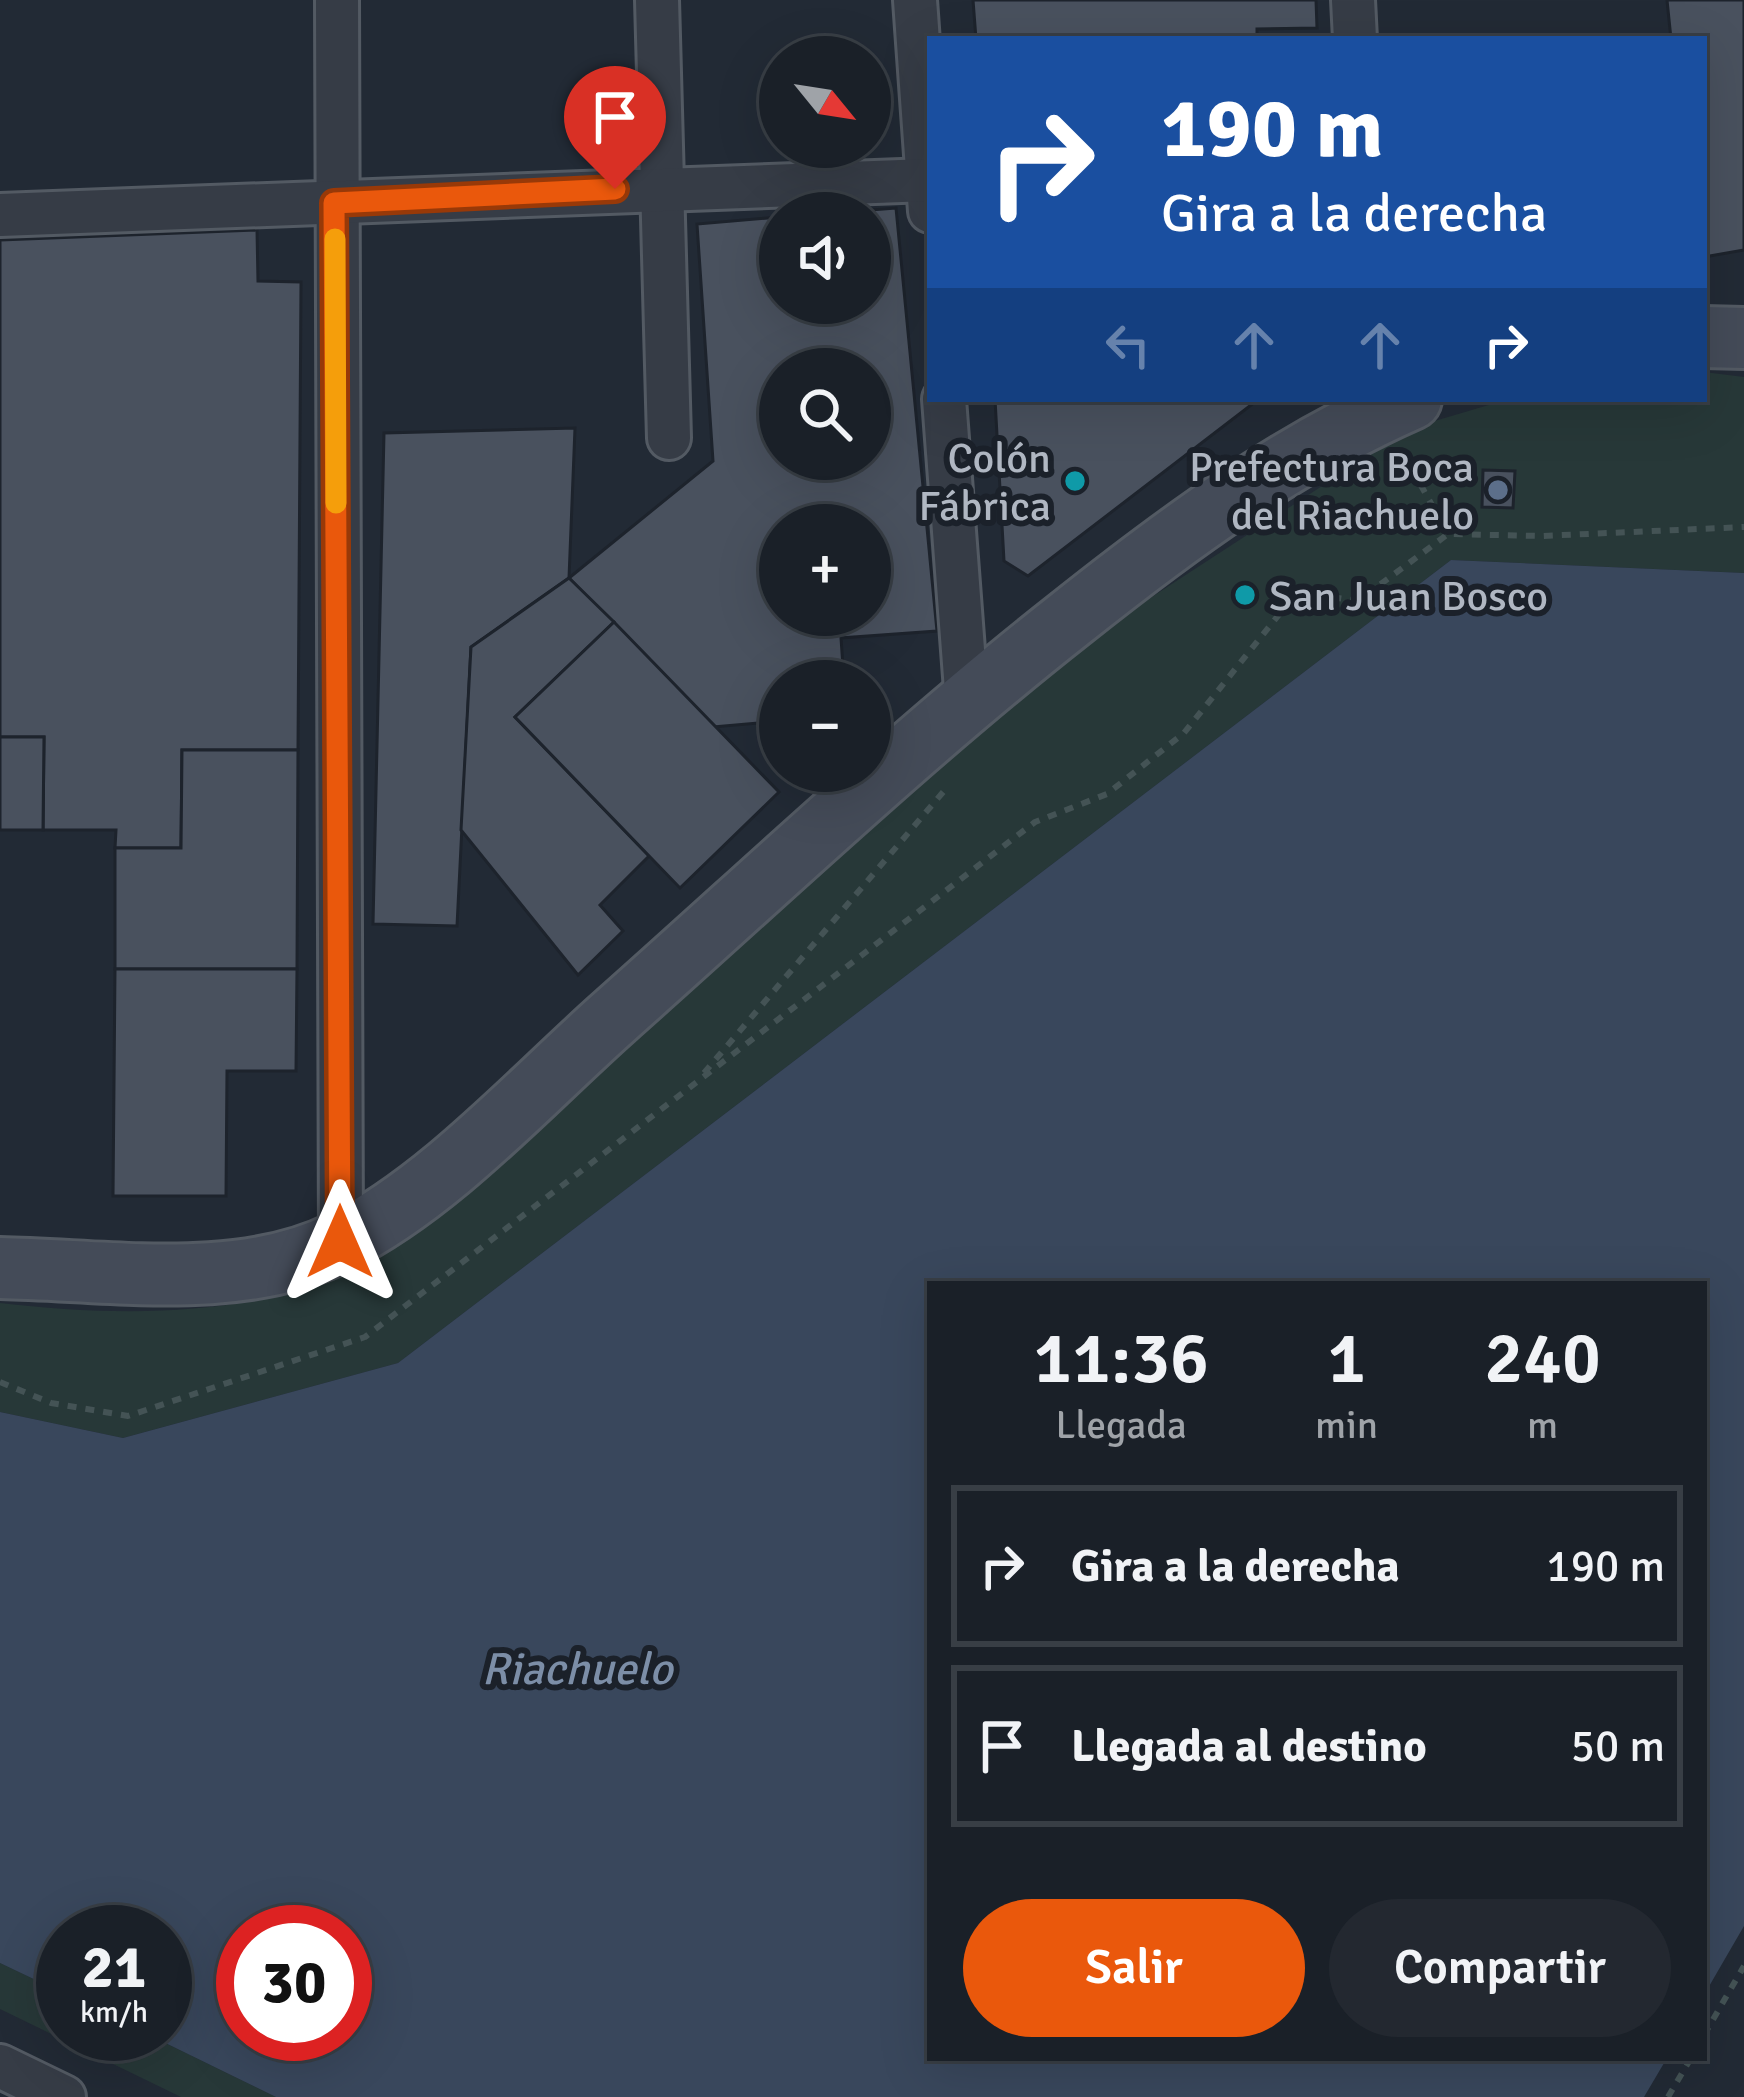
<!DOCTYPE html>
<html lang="es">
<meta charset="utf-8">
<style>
:root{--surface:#1a2028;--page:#232830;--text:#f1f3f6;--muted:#9fa3a8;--line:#383e45;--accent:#ea580c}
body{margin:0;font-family:Signika,sans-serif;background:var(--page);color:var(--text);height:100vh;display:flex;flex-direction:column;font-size:45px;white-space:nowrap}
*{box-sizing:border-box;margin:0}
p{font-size:39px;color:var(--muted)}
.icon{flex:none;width:66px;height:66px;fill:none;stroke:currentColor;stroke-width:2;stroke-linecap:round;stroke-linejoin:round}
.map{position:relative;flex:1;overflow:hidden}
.sheet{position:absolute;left:927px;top:1281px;width:780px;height:780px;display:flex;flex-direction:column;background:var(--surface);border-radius:0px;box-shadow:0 12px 48px #0002,0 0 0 3px var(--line)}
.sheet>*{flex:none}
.guide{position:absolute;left:927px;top:36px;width:780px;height:366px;border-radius:0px;box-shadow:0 12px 48px #0002,0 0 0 3px var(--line);background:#1a4fa0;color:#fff;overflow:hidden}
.needle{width:78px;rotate:120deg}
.tools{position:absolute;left:759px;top:36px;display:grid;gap:24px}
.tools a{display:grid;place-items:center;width:132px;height:132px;border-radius:50%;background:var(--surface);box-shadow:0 12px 48px #0002,0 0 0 3px var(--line);font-size:60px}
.speed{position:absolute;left:36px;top:1905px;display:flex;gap:24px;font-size:60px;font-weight:700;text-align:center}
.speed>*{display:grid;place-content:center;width:156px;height:156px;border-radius:50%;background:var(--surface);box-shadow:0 12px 48px #0002,0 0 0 3px var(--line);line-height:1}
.speed small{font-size:30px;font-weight:400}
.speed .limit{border:18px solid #d22;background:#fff;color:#111}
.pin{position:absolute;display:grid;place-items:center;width:102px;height:102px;color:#fff;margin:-123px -51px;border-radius:50% 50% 50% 0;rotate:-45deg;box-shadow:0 0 12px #0007}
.pin .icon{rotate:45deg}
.me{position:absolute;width:132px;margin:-66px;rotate:0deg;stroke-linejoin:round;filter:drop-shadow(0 0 9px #0008)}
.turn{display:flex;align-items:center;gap:42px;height:252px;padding:0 36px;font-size:54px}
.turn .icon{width:156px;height:156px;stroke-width:2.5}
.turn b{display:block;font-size:84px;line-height:102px}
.lanes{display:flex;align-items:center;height:114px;padding:0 36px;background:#0003;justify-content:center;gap:60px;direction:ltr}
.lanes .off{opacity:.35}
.eta{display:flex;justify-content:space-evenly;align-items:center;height:204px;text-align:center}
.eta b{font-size:72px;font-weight:600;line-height:84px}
.button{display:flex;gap:24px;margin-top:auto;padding:24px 36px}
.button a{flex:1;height:138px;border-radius:72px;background:var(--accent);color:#fff;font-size:48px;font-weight:600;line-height:138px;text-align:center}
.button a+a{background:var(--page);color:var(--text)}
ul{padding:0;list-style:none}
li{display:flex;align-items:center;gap:36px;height:162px;margin:0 24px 18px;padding:0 12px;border:6px solid var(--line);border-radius:0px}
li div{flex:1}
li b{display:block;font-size:45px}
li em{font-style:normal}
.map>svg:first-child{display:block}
.green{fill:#273838}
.water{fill:#39475c;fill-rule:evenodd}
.building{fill:#49515e;stroke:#1d232c;stroke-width:3;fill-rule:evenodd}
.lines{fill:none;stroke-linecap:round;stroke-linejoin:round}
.street-casing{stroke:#535a63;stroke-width:48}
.secondary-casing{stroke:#535a63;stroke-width:66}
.path{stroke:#445355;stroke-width:6;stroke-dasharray:9 9;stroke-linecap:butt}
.street{stroke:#363c46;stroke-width:42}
.secondary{stroke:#444b58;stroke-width:60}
.route-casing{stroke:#983908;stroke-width:30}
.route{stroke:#ea580c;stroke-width:21}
.slow{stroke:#f59e0b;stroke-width:21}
.culture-dot{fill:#0f9aa8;stroke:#1b212a;stroke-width:4.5}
.service-dot{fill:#5c6f8a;stroke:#1b212a;stroke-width:4.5}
.labels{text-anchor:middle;stroke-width:12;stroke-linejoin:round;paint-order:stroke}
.poi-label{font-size:42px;fill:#b0b7c2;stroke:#1b212a;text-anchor:end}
.water-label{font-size:45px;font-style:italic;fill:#7c8ea7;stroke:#1b212a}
</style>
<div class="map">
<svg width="1744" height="2097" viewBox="0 0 1744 2097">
<rect width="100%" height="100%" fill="#222a35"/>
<g class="green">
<path d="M1704,372L1744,377V573L1451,560L398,1363L123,1438L0,1412V1303C113,1316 243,1319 349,1271C374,1260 398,1241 421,1227L969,743L1115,621L1411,428L1509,399H1704Z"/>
<polygon points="0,1963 63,1993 63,2034 147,2034 276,2097 181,2097 0,2009"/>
</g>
<path class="water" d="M1451,560L1744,573V1926L1704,1995V1284H930V2058H1667L1644,2097H276L147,2034H165V1932H63V1993L0,1963V1412L123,1438L398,1363ZM345,1932V2034H243V1932Z"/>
<g class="building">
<polygon points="973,0 1316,0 1317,28 1257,29 1257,39 976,39"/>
<polygon points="1667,0 1744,0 1744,250 1704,257 1704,39 1671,39"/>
<path d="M896,208L937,631L841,638L844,681H780V721L713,727L569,578L713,461L697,224L780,217V303H870V213H832ZM780,369H870V459H780ZM780,525H870V615H780Z"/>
<polygon points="257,230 258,281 301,282 298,750 182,750 181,848 115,848 116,830 43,830 44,737 0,737 0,240"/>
<polygon points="995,399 1255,399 1255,402 1028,576 1004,561"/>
<polygon points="575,428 569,578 471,647 457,926 373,924 384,433"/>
<polygon points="1483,470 1515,471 1513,508 1482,507"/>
<polygon points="569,578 614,622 515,717 649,856 600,905 623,931 578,975 461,830 471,647"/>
<polygon points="614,622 779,792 680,888 515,717"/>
<polygon points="0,737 44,737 43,830 0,830"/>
<polygon points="182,750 298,750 297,969 115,969 115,848 181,848"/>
<polygon points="115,969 297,969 296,1071 227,1071 226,1196 113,1196"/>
</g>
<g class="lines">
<defs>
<g id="street">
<polyline points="337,0 341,1242"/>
<polyline points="657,0 669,438"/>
<polyline points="915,0 930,211"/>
<polyline points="1353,0 1355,39"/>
<polyline points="0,215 928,180"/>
<polyline points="944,399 967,703"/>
<polyline points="0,2066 64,2097"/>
</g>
<g id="secondary">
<polyline points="1704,337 1744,338"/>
<path d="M0,1268C109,1270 239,1292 340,1242C438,1194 531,1091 613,1018C764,884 911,744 1070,619C1178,533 1284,455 1411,399"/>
</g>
</defs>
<use href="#street" class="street-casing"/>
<use href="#secondary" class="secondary-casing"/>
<g class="path">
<polyline points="1403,453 1448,534"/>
<polyline points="704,1073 944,791"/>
<polyline points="0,1382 51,1403 128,1416 365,1337 1035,822 1107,794 1184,733 1297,592 1358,601 1448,534 1542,536 1744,527"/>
<polyline points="1704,2035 1744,1966"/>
<polyline points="1668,2097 1691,2058"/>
</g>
<use href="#street" class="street"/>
<use href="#secondary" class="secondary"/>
</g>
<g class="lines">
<defs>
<polyline id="route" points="340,1242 334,203 615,189"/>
</defs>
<use href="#route" class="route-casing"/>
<use href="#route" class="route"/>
<polyline class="slow" points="335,239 336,503"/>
</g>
<g class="culture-dot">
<circle cx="1075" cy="481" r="12"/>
<circle cx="1245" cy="595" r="12"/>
</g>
<circle class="service-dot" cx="1498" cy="490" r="12"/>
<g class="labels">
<g class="poi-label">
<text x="1051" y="472">Colón<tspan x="1051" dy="48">Fábrica</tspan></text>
<text x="1474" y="481">Prefectura Boca<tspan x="1474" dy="48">del Riachuelo</tspan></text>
<text x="1269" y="610" text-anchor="start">San Juan Bosco</text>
</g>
<g class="water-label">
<text x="577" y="1684">Riachuelo</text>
</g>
</g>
</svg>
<div class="tools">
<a><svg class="needle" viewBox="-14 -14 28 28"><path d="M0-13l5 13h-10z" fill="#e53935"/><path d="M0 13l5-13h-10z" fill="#9fa3a8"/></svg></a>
<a><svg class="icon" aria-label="sound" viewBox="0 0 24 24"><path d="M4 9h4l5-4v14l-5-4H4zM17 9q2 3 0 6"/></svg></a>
<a><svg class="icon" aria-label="search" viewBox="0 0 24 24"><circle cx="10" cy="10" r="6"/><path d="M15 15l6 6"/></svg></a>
<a>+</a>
<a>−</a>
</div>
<div class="speed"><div>21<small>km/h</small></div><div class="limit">30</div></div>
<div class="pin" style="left:615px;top:189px;background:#d93025"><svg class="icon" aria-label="arrive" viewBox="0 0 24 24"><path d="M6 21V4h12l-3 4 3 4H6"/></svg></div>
<svg class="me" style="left:340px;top:1242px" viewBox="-20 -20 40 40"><path d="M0-17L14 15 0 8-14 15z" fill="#ea580c" stroke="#fff" stroke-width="4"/></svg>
<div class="guide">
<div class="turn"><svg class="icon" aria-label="right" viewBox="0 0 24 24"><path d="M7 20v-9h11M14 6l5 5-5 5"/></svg><div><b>190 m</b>Gira a la derecha</div></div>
<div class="lanes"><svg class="icon off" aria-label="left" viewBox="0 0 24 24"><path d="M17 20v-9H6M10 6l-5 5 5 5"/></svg><svg class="icon off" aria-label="ahead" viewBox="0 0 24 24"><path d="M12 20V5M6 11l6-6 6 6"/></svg><svg class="icon off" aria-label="ahead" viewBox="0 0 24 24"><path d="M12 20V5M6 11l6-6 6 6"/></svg><svg class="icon" aria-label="right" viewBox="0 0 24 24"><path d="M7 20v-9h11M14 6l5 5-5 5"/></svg></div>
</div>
<section class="sheet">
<div class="eta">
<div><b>11:36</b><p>Llegada</p></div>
<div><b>1</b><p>min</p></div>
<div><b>240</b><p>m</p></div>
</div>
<ul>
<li><svg class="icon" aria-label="right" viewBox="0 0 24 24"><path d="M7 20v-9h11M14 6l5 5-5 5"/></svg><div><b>Gira a la derecha</b></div><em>190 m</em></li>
<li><svg class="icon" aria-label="arrive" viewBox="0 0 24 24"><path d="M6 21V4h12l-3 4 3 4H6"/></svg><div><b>Llegada al destino</b></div><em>50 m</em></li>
</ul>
<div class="button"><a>Salir</a><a>Compartir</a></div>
</section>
</div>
